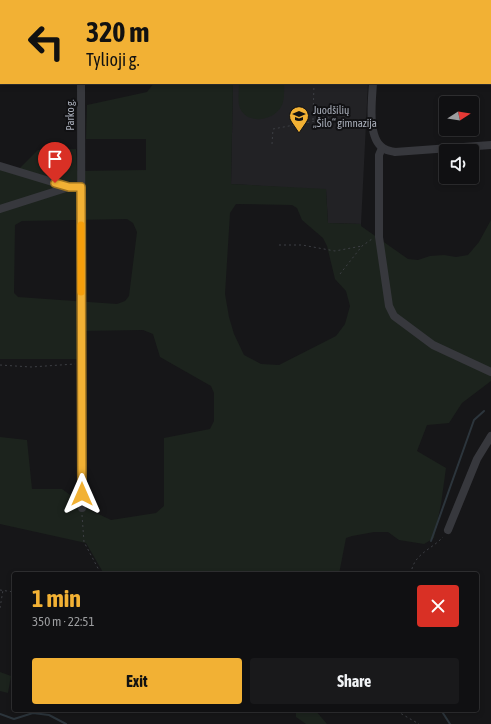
<!DOCTYPE html>
<meta charset="utf-8">
<style>
:root{--surface:#101012;--page:#19191b;--text:#f1f3f6;--muted:#9c9d9f;--line:#303032;--accent:#f2b134}
body{margin:0;font-family:"Asap Condensed",sans-serif;background:var(--page);color:var(--text);height:100vh;display:flex;flex-direction:column;font-size:15px;white-space:nowrap}
*{box-sizing:border-box;margin:0}
p{font-size:13px;color:var(--muted)}
.icon{flex:none;width:22px;height:22px;fill:none;stroke:currentColor;stroke-width:2;stroke-linecap:round;stroke-linejoin:round}
.map{position:relative;flex:1;overflow:hidden}
.side{position:absolute;left:12px;top:572px;width:467px;height:140px;display:flex;flex-direction:column;background:var(--surface);border-radius:4px;box-shadow:0 2px 6px #0003,0 0 0 1px var(--line)}
.side>*{flex:none}
.hud{position:absolute;left:0px;top:0px;width:491px;height:84px;box-shadow:0 2px 6px #0003,0 0 0 1px var(--line);background:#f2b134;color:#111;overflow:hidden}
.needle{width:26px;rotate:78deg}
.tools{position:absolute;left:439px;top:96px;display:grid;gap:8px}
.tools a{display:grid;place-items:center;width:40px;height:40px;border-radius:4px;background:var(--surface);box-shadow:0 2px 6px #0003,0 0 0 1px var(--line);font-size:20px}
.pin{position:absolute;display:grid;place-items:center;width:34px;height:34px;color:#fff;margin:-41px -17px;border-radius:50% 50% 50% 0;rotate:-45deg;box-shadow:0 0 4px #0007}
.pin .icon{rotate:45deg}
.me{position:absolute;width:44px;margin:-22px;rotate:0deg;stroke-linejoin:round;filter:drop-shadow(0 0 3px #0008)}
.turn{display:flex;align-items:center;gap:14px;height:84px;padding:0 20px;font-size:18px}
.turn .icon{width:52px;height:52px;stroke-width:2.5}
.turn b{display:block;font-size:28px;line-height:34px}
.round{display:grid;place-items:center;flex:none;width:42px;height:42px;border-radius:4px;background:var(--page)}
.head{display:flex;align-items:center;justify-content:space-between;height:68px;padding:0 20px}
h1{font-size:24px;font-weight:700;line-height:30px;color:var(--accent)}
.button{display:flex;gap:8px;margin-top:auto;padding:8px 20px}
.button a{flex:1;height:46px;border-radius:4px;background:var(--accent);color:#111;font-size:16px;font-weight:700;line-height:46px;text-align:center}
.button a+a{background:var(--page);color:var(--text)}
.map>svg:first-child{display:block}
.built{fill:#222225}
.green{fill:#1c231d;fill-rule:evenodd}
.lines{fill:none;stroke-linecap:round;stroke-linejoin:round}
.stream{stroke:#2c353c;stroke-width:2}
.path{stroke:#3d3f44;stroke-width:1;stroke-dasharray:2 3;stroke-linecap:butt}
.minor{stroke:#37383d;stroke-width:8}
.route-casing{stroke:#9d7322;stroke-width:10}
.route{stroke:#f2b134;stroke-width:7}
.slow{stroke:#f59e0b;stroke-width:7}
.labels{text-anchor:middle;stroke-width:4;stroke-linejoin:round;paint-order:stroke}
.poi-label{font-size:11px;fill:#a8adb8;stroke:#111113;text-anchor:start}
.street-label{font-size:11px;fill:#a8adb8;stroke:#111113}
</style>
<div class="map">
<svg width="491" height="724" viewBox="0 0 491 724">
<rect width="100%" height="100%" fill="#161618"/>
<polygon class="built" points="233,83 368,83 361,224 328,223 326,190 231,184"/>
<g class="green">
<path d="M154,83H233L231,184L326,189L328,223L361,224V226L408,259L418,260L430,256L444,255L456,257L468,255L479,242L491,220V381L462,403L449,423L427,425L417,451L446,468L441,504L434,538L424,544L399,540L388,532H374L352,536L346,538L339,574H104L86,543L0,524V437L27,440L32,489H62L92,511L111,520L156,513L164,506V438L210,429L214,421V393L211,386L160,357L153,334L143,330L78,331L77,359H0V169L15,173L38,150L76,149L77,171L146,170V139H86L87,105L147,92ZM236,204L292,205L297,208L302,220L323,238L327,246L335,279L346,291L350,306L345,324L336,336L279,365L261,364L244,355L234,334L229,317L225,294L230,213ZM127,219L133,223L137,232L129,296L125,301L117,304L18,297L14,293L15,225L22,221Z"/>
<path d="M239,83H284C284,91 285,100 281,107C272,122 244,125 239,105C238,98 239,90 239,83Z"/>
<polygon points="0,672 11,676 8,693 0,691"/>
<polygon points="296,710 315,710 327,724 306,724 296,717"/>
</g>
<g class="lines">
<g class="stream">
<polyline points="431,541 474,420 484,411"/>
<polyline points="441,710 450,724"/>
<polyline points="0,714 14,719 33,713 49,715 66,724"/>
</g>
<g class="path">
<polyline points="317,1 317,0"/>
<polyline points="313,120 314,83"/>
<polyline points="272,144 273,129 326,119 339,111"/>
<polyline points="279,245 302,245 335,251 362,246"/>
<polyline points="340,274 362,246 372,239"/>
<polyline points="0,365 31,367 75,364"/>
<polyline points="82,515 84,542 101,574"/>
<path d="M411,574C413,554 431,550 443,537"/>
<polyline points="0,590 14,592"/>
<polyline points="0,608 3,590"/>
<polyline points="398,710 400,713 419,724"/>
</g>
<g class="minor">
<polyline points="81,0 81,1"/>
<polyline points="374,1 374,0"/>
<polyline points="81,83 82,508"/>
<path d="M373,83C372,100 367,138 383,148C387,151 391,151 395,152L491,145"/>
<polyline points="382,148 379,155 379,237 389,306 394,316 433,345 491,372"/>
<polyline points="0,166 69,187 81,187"/>
<polyline points="0,209 69,187"/>
<polyline points="448,530 477,459 491,436"/>
</g>
</g>
<g class="lines">
<defs>
<polyline id="route" points="55,183 69,187 81,187 82,494"/>
</defs>
<use href="#route" class="route-casing"/>
<use href="#route" class="route"/>
<polyline class="slow" points="81,225 81,292"/>
</g>
<defs>
<symbol id="school-pin" viewBox="-11 -11 22 30"><path d="M0 17L-7.5 6A9.5 9.5 0 1 1 7.5 6Z" fill="#f2b134" stroke="#111113"/><path d="M0-5L7-2L0 1L-7-2ZM-4 1L0 2.5L4 1V4Q0 6-4 4Z" fill="#111"/></symbol>
</defs>
<g fill-rule="evenodd">
<use href="#school-pin" x="288" y="105" width="22" height="30"/>
</g>
<g class="labels">
<g class="poi-label">
<text x="313" y="114">Juodšilių<tspan x="313" dy="13">„Šilo“ gimnazija</tspan></text>
</g>
<g class="street-label">
<text transform="translate(70 115) rotate(-90)" y="4">Parko g.</text>
</g>
</g>
</svg>
<div class="tools">
<a><svg class="needle" viewBox="-14 -14 28 28"><path d="M0-13l5 13h-10z" fill="#e53935"/><path d="M0 13l5-13h-10z" fill="#9c9d9f"/></svg></a>
<a><svg class="icon" aria-label="sound" viewBox="0 0 24 24"><path d="M4 9h4l5-4v14l-5-4H4zM17 9q2 3 0 6"/></svg></a>
</div>
<div class="pin" style="left:55px;top:183px;background:#d93025"><svg class="icon" aria-label="arrive" viewBox="0 0 24 24"><path d="M6 21V4h12l-3 4 3 4H6"/></svg></div>
<svg class="me" style="left:82px;top:494px" viewBox="-20 -20 40 40"><path d="M0-17L14 15 0 8-14 15z" fill="#f2b134" stroke="#fff" stroke-width="4"/></svg>
<div class="hud">
<div class="turn"><svg class="icon" aria-label="left" viewBox="0 0 24 24"><path d="M17 20v-9H6M10 6l-5 5 5 5"/></svg><div><b>320 m</b>Tylioji g.</div></div>
</div>
<section class="side">
<div class="head"><div><h1>1 min</h1><p>350 m · 22:51</p></div><a class="round" style="background:#d93025;color:#fff"><svg class="icon" aria-label="close" viewBox="0 0 24 24"><path d="M6 6l12 12M18 6L6 18"/></svg></a></div>
<div class="button"><a>Exit</a><a>Share</a></div>
</section>
</div>
